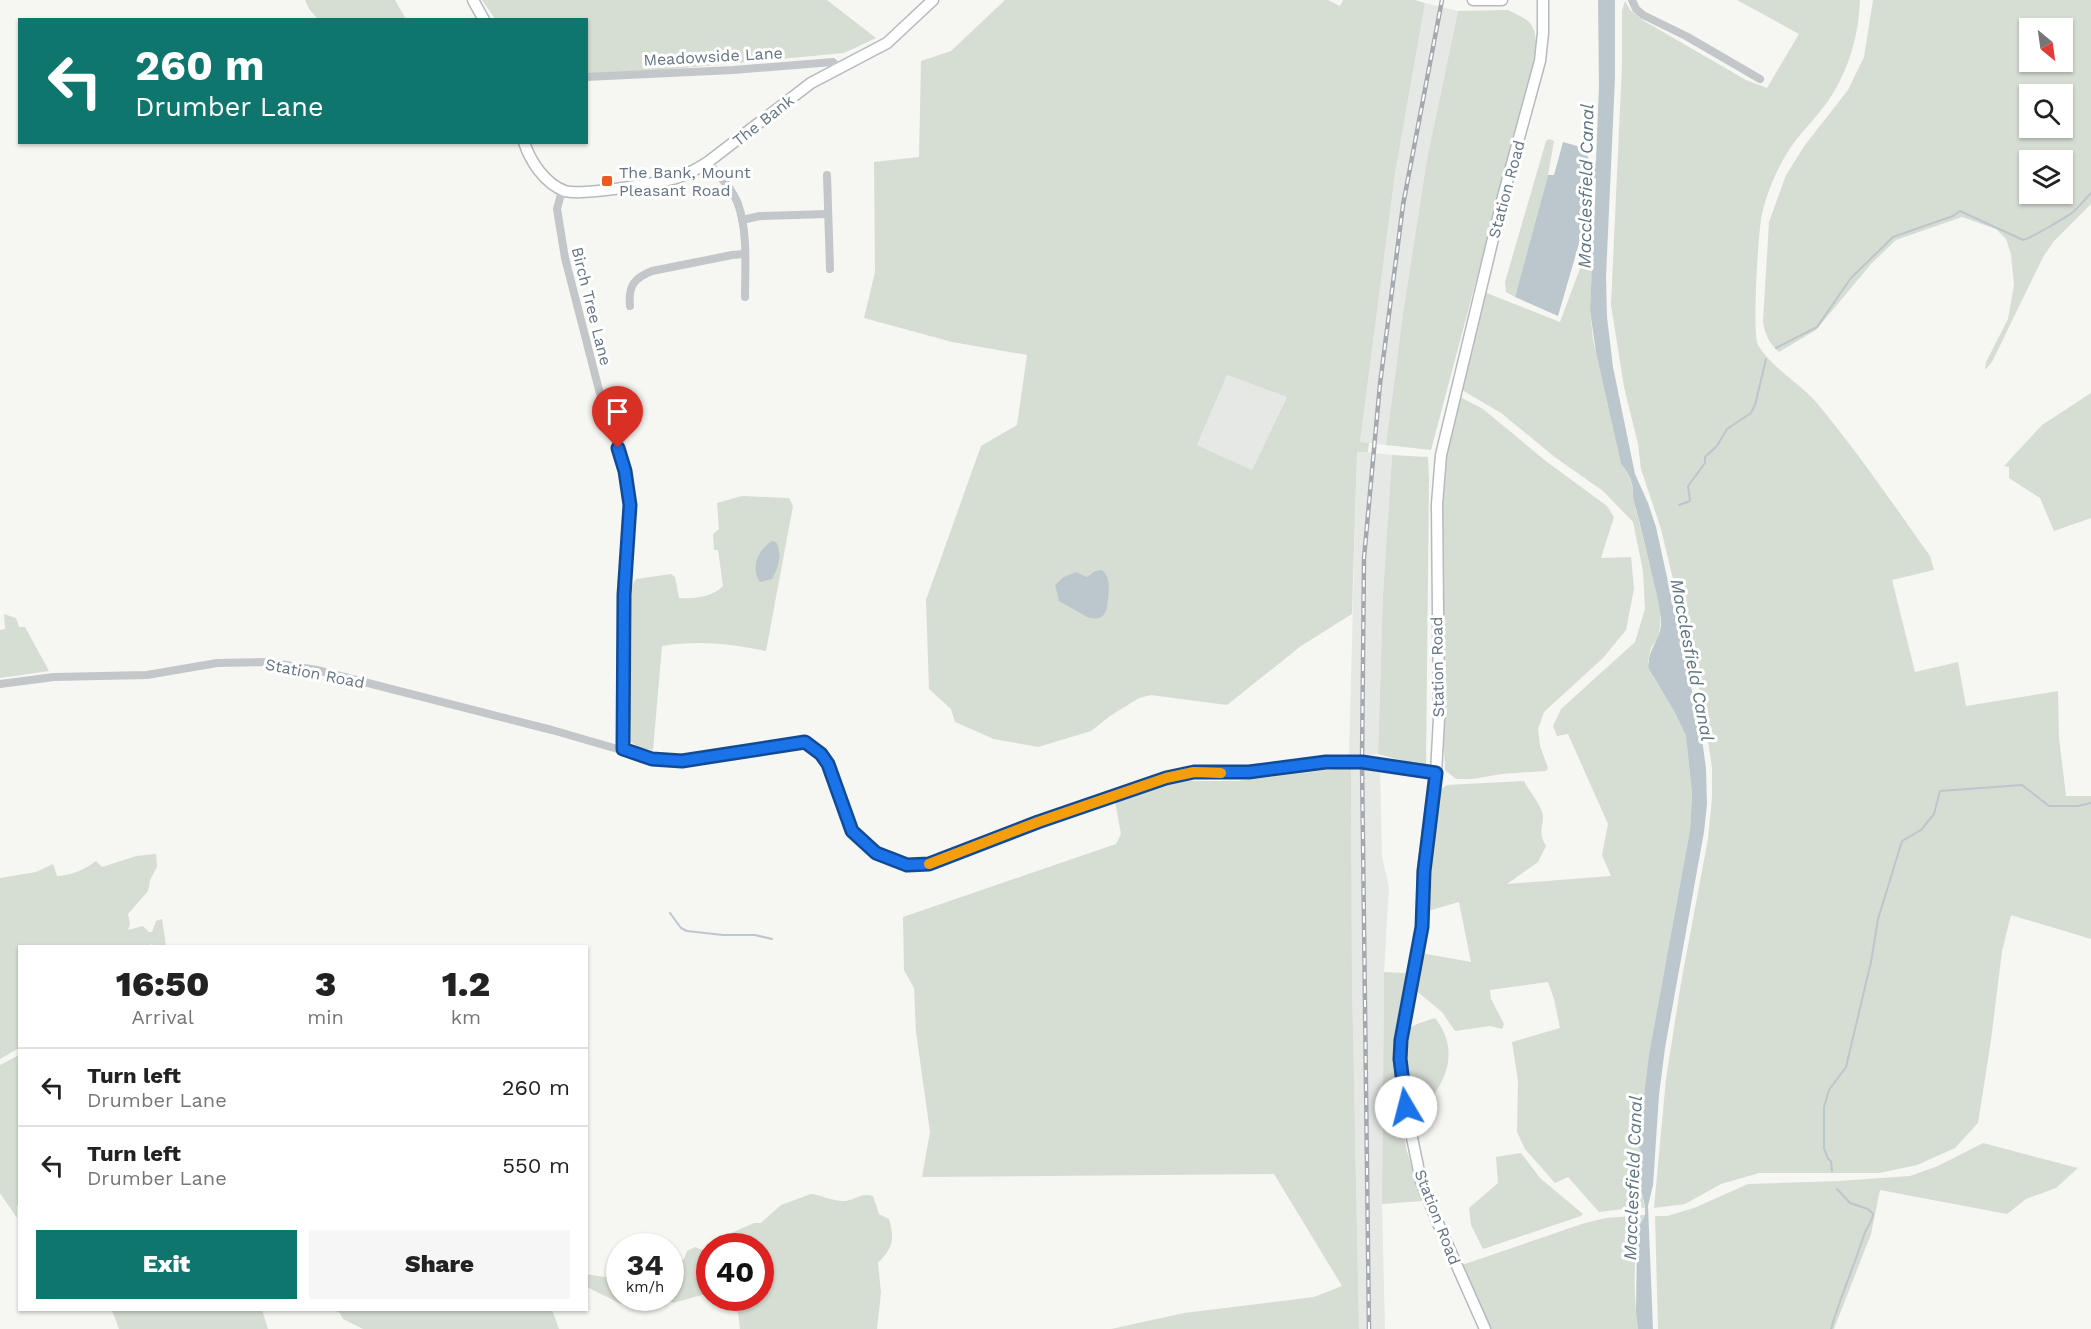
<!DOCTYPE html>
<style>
:root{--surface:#fff;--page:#f6f6f6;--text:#222;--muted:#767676;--line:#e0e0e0;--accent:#0f766e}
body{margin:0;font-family:"Work Sans",sans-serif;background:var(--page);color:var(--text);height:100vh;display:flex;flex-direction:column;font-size:22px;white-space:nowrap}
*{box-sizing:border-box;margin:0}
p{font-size:20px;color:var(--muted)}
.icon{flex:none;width:33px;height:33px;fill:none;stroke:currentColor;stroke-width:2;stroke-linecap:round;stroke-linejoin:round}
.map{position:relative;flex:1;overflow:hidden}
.drawer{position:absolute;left:18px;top:945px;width:570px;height:366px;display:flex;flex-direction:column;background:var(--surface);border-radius:0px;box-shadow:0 2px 4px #0004}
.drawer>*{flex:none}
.guide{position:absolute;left:18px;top:18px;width:570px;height:126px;border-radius:0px;box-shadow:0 2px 4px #0004;background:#0f766e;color:#fff;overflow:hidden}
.needle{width:39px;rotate:151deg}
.controls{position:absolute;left:2019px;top:18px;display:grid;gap:12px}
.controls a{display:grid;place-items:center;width:54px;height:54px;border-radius:0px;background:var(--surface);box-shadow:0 2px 4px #0004;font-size:30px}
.speed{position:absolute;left:606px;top:1233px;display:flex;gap:12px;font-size:30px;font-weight:700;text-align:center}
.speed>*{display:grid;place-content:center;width:78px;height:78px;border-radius:50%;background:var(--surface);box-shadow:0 2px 4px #0004;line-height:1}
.speed small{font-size:15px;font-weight:400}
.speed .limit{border:9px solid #d22;background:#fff;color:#111}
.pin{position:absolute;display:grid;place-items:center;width:51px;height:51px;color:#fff;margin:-62px -26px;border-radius:50% 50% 50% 0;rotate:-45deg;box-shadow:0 0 6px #0007}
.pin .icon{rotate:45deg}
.me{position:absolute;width:66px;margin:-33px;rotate:352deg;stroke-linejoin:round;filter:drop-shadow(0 0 4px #0008)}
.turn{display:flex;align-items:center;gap:21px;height:126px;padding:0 18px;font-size:27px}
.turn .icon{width:78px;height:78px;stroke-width:2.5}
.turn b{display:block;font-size:42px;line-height:51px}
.eta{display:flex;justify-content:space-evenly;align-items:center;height:102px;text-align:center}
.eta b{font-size:36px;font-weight:800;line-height:42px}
.primary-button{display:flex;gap:12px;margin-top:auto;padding:12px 18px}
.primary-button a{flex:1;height:69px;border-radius:0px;background:var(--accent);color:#fff;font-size:24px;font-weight:800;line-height:69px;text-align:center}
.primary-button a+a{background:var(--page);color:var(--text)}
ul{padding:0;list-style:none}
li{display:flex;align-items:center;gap:18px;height:78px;padding:0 18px;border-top:2px solid var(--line)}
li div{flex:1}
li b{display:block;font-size:22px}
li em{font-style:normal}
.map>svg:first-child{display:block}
.built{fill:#e6e8e6}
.green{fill:#d6ddd3;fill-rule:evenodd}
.water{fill:#bcc7cd}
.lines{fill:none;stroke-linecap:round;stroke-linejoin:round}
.stream{stroke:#bcc7cd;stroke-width:2}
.secondary-casing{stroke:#b5babf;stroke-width:13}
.street{stroke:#c3c7ca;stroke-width:8}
.secondary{stroke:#fff;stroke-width:10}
.rail-casing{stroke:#a3a9af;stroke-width:4.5}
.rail{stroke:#fff;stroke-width:2;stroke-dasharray:7;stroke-linecap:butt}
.route-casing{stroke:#114b97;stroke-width:15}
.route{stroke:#1a73e8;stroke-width:10}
.slow{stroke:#f59e0b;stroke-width:10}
.poi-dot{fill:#e95b20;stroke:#fff;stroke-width:2}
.labels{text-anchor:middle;stroke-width:6;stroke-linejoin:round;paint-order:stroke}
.street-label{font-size:16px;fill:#647484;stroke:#fff}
.poi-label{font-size:16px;fill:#647484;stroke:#fff;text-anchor:start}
.water-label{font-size:18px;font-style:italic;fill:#5f7681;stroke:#fff}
</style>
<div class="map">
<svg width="2091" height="1329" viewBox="0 0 2091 1329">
<rect width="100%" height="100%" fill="#f6f6f2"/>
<g class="built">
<polygon points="1425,3 1458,11 1427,159 1403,313 1386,445 1360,442 1395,174"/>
<polygon points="1227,375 1287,397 1252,470 1197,445"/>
<polygon points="1357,451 1392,455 1383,594 1378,754 1371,755 1370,767 1380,768 1382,857 1389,887 1384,972 1382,1204 1385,1329 1359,1329 1352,980 1351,767 1357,766 1357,755 1349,755"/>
</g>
<g class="green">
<polygon points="305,0 395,0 406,19 318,19 309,9"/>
<polygon points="482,0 827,0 876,38 844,53 587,77 586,20 495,19"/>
<path d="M1005,0H1328L1340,6L1343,0H1415L1425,3L1395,174L1360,442L1369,443L1368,452H1357L1352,614L1301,646L1227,705L1151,695L1139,698L1110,716L1091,731L1038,747L994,739L955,722L951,709L929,689L926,600L981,446L1017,425L1027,355L952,342L864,318L875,272L874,162L919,157L921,61L951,51ZM1227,375L1287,397L1252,470L1197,445Z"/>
<path d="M1737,0H1860C1859,33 1850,66 1832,95C1818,118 1796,135 1783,160C1774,176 1766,196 1762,214C1758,231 1752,335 1758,345C1771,367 1799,383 1816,402C1857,451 1893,504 1930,556L1934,570L1892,580L1915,672L1958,662L1966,706L2058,691L2059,738L2066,796H2091V939L2011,915L2002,951L1991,1040L1978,1123L1955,1148L1917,1165L1879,1173H1759L1721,1184L1685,1204L1654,1208L1666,1079L1681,983L1708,839L1712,798V768L1702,701L1661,529L1641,469L1638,444L1624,387L1611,305L1622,65V11L1625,1L1630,10L1644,21L1746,80L1767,88L1799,34Z"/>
<path d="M1873,0H2091V204L2054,241L2043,257L1992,362L1985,370L1986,362L2008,319L2014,285L2011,254L2006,239L1996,229L1962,217L1896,240L1871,264L1816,330L1779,352C1769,343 1765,335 1763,321L1769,222L1786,175L1805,145L1848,90L1864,57ZM2030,28H2062V62H2030ZM2030,94H2062V128H2030ZM2030,160H2062V194H2030Z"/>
<path d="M1508,10C1515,14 1524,17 1529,22C1542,36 1533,63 1530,78L1431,450L1386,445L1403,313L1427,159L1458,11Z"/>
<polygon points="1549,139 1554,141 1548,175 1515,297 1506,292 1505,282 1546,141"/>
<path d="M1593,251L1590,310L1593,340L1621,464C1629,475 1634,484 1633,498L1660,606V627L1658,638L1651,648L1648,662L1654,678L1675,713L1686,736L1692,794L1690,830L1649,1054L1642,1110L1636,1128L1641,1151V1190L1645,1208L1639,1207L1599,1212L1568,1177L1555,1183L1525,1149L1517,1132L1518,1081L1512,1042L1560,1028L1554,999L1548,982L1490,990L1491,999L1504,1024L1502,1029L1490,1026L1455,1031L1442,1012L1414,989L1421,953L1471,962L1459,902L1428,911V863L1440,790L1447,785L1524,781C1529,791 1539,802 1542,812C1546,824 1536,830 1546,846L1538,862L1507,884L1611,876L1602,855L1608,824L1568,734L1557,736L1553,726L1561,709L1635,642L1645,609L1643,571L1633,522L1603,491L1556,458L1501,413L1462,390L1484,292L1560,322L1581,266Z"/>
<polygon points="2091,393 2091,518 2054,531 2040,498 2009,478 2009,467 2004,466 2042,425"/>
<polygon points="1460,397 1483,409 1547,462 1607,506 1614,517 1601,558 1631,557 1634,589 1626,630 1603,658 1544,712 1538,729 1540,746 1548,768 1546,771 1501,774 1473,779 1456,779 1445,770 1441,691 1441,512 1446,455"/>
<polygon points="1392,455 1428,457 1429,480 1426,767 1378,754 1383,594"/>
<path d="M742,496L789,498L793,506L766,651C731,644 698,640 662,646L653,750L640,748L631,742L629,683L630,589L636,579L671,574L675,577L679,598C693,599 713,597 723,586L718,550H714L713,534L719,529L717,503Z"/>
<polygon points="4,614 16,618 19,627 25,627 49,671 0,678 0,630 5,629"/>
<polygon points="1351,767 1352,980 1359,1329 1111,1329 1184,1313 1314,1297 1342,1286 1274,1174 922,1177 930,1132 916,1032 914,988 904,970 903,917 1116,844 1121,834 1115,801 1158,786 1187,781 1238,781"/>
<path d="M156,854L157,867L150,880L148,891L128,914L130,924L128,930L143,926L149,932H152L156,921L162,919L166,946H154L151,944L149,946H20L19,1048L0,1059V878L36,872L53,864L57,876C72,875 84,870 96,861L102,867L136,856Z"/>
<polygon points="1384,972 1406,973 1394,1039 1406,1148 1422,1201 1382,1204"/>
<path d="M1435,1018C1462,1052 1445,1087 1417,1114L1411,1106L1403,1042L1406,1030L1417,1024Z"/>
<polygon points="19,1055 20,1205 17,1205 17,1218 0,1193 0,1065"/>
<polygon points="1983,1143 2078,1168 2056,1188 2026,1199 2007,1214 1880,1190 1871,1234 1834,1329 1658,1329 1655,1216 1667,1216 1694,1208 1748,1184 1839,1181 1910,1176 1938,1166"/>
<polygon points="1521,1153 1541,1179 1583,1214 1581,1216 1483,1249 1471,1225 1469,1208 1498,1183 1496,1157"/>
<path d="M811,1194C823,1195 833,1202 845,1201C855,1200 862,1192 873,1196L879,1214L889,1219C895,1240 893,1247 878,1263L881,1293L877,1329H740L738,1313L728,1298H760V1246H715L720,1238L754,1223H761L781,1205Z"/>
<path d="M1645,1215C1631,1241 1634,1299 1638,1329H1490L1462,1265L1585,1223L1606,1218Z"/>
<polygon points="695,1247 702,1250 709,1251 709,1293 673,1303 668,1298 670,1298 671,1265 684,1259 687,1251"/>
<polygon points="586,1274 610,1278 619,1283 620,1298 668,1298 659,1302 646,1301 636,1307 619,1303 587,1287"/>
<polygon points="112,1310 262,1310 268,1329 119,1329"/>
<polygon points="334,1310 552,1310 559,1329 363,1329 343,1319 340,1313"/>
</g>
<g class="water">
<path d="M1598,0H1615V78L1606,277L1607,317L1613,367L1635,474L1648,503L1656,527L1701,732L1706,768L1707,804L1704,832L1665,1048L1659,1095L1653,1185L1648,1206L1653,1329H1638L1636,1313L1637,1243L1640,1225L1645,1215V1206L1641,1190V1151L1634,1137L1642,1110L1649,1054L1690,830L1692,794L1686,736L1675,713L1649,669C1646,651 1660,641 1661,625C1661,608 1656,592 1652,575C1646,549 1640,523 1633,498C1634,484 1630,475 1621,464L1596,353L1590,310L1596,178H1592L1591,180L1589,209L1558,316L1515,297L1548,175H1554L1563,142L1584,148L1591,164L1596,162L1599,87Z"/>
<path d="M772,541L776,542C783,554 778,568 772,579L760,582C750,568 758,550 772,541Z"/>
<path d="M1102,570C1111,579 1109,587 1108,599C1107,613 1104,622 1087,617L1059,601L1055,585L1064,577L1076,572L1087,577L1095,571Z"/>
</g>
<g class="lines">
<g class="stream">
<path d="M1776,348L1817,327L1851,278L1893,237L1953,216L1960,211L2023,240C2029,239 2069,216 2074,211C2080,206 2085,199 2091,193"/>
<polyline points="1679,505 1690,501 1688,486 1705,463 1705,457 1717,446 1727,429 1751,413 1755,405 1766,359"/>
<polyline points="670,913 681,928 687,931 723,935 755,935 772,939"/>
<polyline points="1832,1171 1831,1161 1828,1159 1824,1148 1824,1107 1829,1090 1846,1067 1871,962 1878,919 1902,841 1921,830 1934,814 1940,791 2022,785 2049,806 2078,806 2091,803"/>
<path d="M1831,1329C1840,1297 1854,1267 1864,1235C1866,1227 1872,1223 1873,1214L1868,1209L1850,1203L1837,1189"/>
</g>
<defs>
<g id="secondary">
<polyline points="473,0 484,20"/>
<polyline points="1473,0 1502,0"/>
<path d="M524,142C530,161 545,184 565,191C582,196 660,183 679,177C690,173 699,168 708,162L811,83L887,43L933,0"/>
<polyline points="1485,1329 1437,1221 1421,1181 1403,1094 1400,1059 1401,1039 1422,927 1423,871 1436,773 1439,719 1437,504 1441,455 1504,193 1540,61 1543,33 1543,0"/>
</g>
</defs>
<use href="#secondary" class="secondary-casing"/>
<g class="street">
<polyline points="1632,0 1636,9 1643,15 1686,36 1760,79"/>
<polyline points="586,77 733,70 833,62 838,67"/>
<path d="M708,162C718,175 732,188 738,204C748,232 745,267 745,297"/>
<polyline points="827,175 830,269"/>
<polyline points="562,190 557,209 565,258 599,390 625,471 630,505 624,576 623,749"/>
<polyline points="742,220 760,216 828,214"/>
<path d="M630,306C628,286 634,278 652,271L732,255L744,254"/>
<polyline points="0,684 54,677 147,675 217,663 267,662 317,670 552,730 652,759 669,762 695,761 805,742 821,754 828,764 852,831 877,853 907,865 929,864 1038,822 1166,778 1193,772 1249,772 1327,762 1362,762 1436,773"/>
</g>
<use href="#secondary" class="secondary"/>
<defs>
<polyline id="rail" points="1369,1329 1362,762 1364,558 1380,384 1403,205 1442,0"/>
</defs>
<use href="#rail" class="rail-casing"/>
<use href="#rail" class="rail"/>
</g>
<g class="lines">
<defs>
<polyline id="route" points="618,448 625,471 630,505 624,595 623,749 652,759 682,761 805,742 821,754 828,764 852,831 876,853 907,865 929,864 1038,822 1166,778 1194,772 1249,772 1326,762 1362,762 1436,773 1424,871 1422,927 1401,1040 1400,1059 1406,1107"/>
</defs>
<use href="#route" class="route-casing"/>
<use href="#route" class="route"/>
<polyline class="slow" points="929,864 1038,822 1166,778 1194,772 1221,773"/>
</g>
<rect class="poi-dot" x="601" y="175" width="12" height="12" rx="3"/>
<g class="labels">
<g class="street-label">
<text transform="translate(713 56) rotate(-3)" y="6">Meadowside Lane</text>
<text transform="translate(763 120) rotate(-38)" y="6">The Bank</text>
<text transform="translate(1506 189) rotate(-75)" y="6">Station Road</text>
<text transform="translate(592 306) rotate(76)" y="6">Birch Tree Lane</text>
<text transform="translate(1437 667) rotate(-91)" y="6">Station Road</text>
<text transform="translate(315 673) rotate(11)" y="6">Station Road</text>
<text transform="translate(1438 1217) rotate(69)" y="6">Station Road</text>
</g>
<g class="poi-label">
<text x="619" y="178">The Bank, Mount<tspan x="619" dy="18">Pleasant Road</tspan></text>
</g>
<g class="water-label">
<text transform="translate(1586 186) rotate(-89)" y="6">Macclesfield Canal</text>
<text transform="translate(1692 660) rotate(79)" y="6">Macclesfield Canal</text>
<text transform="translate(1633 1178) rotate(-88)" y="6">Macclesfield Canal</text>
</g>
</g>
</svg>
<div class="controls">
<a><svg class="needle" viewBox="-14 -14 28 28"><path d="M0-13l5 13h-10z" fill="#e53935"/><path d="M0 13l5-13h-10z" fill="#767676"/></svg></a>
<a><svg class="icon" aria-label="search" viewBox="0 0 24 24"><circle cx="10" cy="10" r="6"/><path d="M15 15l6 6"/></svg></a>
<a><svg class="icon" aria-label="layers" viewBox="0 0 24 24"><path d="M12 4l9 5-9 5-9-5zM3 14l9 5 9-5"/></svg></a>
</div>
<div class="speed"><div>34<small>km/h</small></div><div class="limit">40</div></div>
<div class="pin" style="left:618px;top:448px;background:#d93025"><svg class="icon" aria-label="arrive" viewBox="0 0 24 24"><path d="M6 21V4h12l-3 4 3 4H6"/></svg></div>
<svg class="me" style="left:1406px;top:1107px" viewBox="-20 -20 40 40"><circle r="19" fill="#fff"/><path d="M0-13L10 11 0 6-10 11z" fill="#1a73e8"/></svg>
<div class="guide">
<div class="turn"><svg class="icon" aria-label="left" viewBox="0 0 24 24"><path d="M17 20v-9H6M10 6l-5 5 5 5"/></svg><div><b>260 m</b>Drumber Lane</div></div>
</div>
<section class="drawer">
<div class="eta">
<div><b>16:50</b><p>Arrival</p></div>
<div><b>3</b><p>min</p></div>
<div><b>1.2</b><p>km</p></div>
</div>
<ul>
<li><svg class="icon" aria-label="left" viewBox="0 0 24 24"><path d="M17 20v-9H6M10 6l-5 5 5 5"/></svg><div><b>Turn left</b><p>Drumber Lane</p></div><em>260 m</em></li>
<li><svg class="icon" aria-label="left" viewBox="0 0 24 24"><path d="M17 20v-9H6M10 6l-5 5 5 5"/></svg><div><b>Turn left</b><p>Drumber Lane</p></div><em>550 m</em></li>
</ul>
<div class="primary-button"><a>Exit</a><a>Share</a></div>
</section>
</div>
